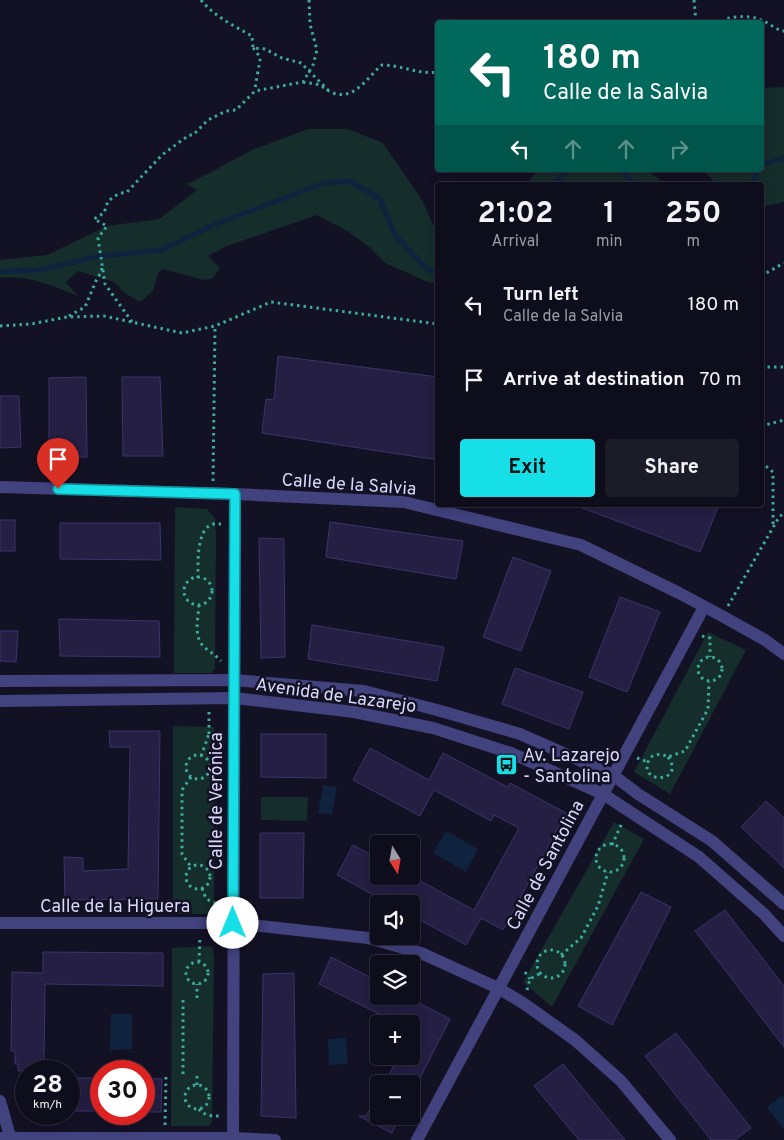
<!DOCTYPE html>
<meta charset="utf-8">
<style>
:root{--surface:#0e0d1b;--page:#1c1b28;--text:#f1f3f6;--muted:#9b9ca3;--line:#2e2d3a;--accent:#17dfe8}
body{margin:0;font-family:Overpass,sans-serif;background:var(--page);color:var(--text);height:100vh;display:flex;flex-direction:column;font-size:19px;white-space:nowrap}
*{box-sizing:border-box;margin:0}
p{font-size:16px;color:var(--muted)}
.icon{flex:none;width:28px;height:28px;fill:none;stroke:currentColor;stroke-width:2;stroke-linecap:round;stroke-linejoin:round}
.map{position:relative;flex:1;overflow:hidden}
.side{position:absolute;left:435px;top:182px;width:329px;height:325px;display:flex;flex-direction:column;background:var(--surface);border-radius:5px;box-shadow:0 2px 12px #0003,0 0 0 1px var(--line)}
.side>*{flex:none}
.top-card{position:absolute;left:435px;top:20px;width:329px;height:152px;border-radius:5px;box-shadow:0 2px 12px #0003,0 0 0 1px var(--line);background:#00695c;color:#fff;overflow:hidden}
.needle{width:32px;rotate:169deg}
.fabs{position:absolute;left:370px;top:835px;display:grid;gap:10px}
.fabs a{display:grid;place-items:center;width:50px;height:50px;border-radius:5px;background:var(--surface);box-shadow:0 2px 12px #0003,0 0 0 1px var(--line);font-size:25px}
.speed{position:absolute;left:15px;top:1060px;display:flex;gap:10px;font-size:25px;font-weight:700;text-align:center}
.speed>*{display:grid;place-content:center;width:65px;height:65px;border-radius:50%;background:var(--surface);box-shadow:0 2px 12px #0003,0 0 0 1px var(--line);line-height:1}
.speed small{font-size:12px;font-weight:400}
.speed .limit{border:8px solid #d22;background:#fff;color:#111}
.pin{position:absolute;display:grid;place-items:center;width:42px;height:42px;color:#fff;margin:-51px -21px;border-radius:50% 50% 50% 0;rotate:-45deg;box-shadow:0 0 5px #0007}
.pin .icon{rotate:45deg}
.me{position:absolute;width:55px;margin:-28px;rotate:0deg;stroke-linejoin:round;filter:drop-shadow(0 0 4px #0008)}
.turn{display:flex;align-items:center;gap:18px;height:105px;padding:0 25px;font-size:22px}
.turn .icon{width:65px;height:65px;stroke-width:2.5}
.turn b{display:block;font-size:35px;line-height:42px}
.lanes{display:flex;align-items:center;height:48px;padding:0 25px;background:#0003;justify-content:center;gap:25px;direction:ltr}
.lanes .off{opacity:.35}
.eta{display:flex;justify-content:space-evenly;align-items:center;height:85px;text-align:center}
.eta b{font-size:30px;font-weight:700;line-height:35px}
.action{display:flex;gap:10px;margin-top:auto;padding:10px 25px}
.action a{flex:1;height:58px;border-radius:5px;background:var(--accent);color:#111;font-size:20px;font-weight:700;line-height:58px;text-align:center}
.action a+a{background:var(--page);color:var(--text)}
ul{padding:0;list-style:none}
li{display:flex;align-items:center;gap:15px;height:75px;padding:0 25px}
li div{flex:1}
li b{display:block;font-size:19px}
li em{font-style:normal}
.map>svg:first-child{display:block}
.green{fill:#152d2b}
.water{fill:#0f233f}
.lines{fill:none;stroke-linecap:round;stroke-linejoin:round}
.stream{stroke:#0f233f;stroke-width:5}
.building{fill:#241f43;stroke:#3c336d}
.path{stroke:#3bac9f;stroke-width:3;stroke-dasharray:2.5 4;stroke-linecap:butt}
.minor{stroke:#41427e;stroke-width:12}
.route-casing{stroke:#0f9197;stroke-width:12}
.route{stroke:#17dfe8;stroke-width:9}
.labels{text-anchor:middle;stroke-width:5;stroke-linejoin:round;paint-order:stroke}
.street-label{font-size:18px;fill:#dad8fb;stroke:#131124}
.poi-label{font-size:18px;fill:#dad8fb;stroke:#131124;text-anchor:start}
</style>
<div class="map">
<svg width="784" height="1140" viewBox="0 0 784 1140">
<rect width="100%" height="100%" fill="#131124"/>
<g class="green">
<polygon points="784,87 784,202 761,207 761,185 712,185 713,180 702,170 761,170 761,132 763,130 761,128 761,88"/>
<path d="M308,129H348L383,143L422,200L434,227L437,226V282L430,283L385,263L369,247L347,231L317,215L227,246L208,256L220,268L212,279L204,280L163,269L158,273L153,291L140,302L126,294L114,282L78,271L66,282L78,296C53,286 27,274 0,278V260L47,255L107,226L159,219L197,190L187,184L209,173L252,150Z"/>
<polygon points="539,170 649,170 652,174 666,185 617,185 615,182 606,185 525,185"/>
<polygon points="175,507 207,509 215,518 216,538 215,668 211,673 174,673"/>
<polygon points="708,632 746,650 670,794 634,772"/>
<polygon points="173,726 214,727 215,733 214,905 213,910 209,914 173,914"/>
<polygon points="261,797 308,797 307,821 261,820"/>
<polygon points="614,822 644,839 552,1007 523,982"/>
<polygon points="210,946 213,949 214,956 212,1122 209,1126 171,1126 172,948"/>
</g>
<g class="water">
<polygon points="323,785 337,787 332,815 318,813"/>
<polygon points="446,831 478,849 466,872 433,853"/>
<polygon points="111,1014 132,1014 132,1049 110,1050"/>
<polygon points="346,1038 348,1064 329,1065 328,1039"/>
<polygon points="782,1095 784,1097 784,1130 767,1107"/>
</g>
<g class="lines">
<g class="stream">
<polyline points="761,165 784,158"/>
<polyline points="622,170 634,185"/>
<polyline points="550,185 569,170"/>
<polyline points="752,185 757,170"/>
<polyline points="0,272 39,270 100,256 162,250 216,224 324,183 350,181 380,199 395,235 429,271 438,270"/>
</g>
</g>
<g class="building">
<polygon points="278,356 438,377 438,460 262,433 266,399 274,400"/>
<polygon points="86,377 87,457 49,458 49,378"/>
<polygon points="122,377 160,377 163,456 123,456"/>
<polygon points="0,396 19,396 21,447 0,448"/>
<polygon points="577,505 719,505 700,552 577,506"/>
<rect x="0" y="520" width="15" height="31"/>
<polygon points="330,522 463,541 456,579 326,557"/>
<polygon points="60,523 160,523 161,560 60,559"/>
<polygon points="259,538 284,539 285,657 261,658"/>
<polygon points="513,557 551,571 521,651 483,637"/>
<polygon points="620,597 660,612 627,692 589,677"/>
<polygon points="59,619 159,621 160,657 60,656"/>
<polygon points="312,625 444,647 437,681 308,659"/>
<polygon points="0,631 18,631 16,662 0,661"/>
<polygon points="515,668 583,692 569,729 502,704"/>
<polygon points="109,731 160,731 158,899 65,900 64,857 83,858 83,871 128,869 130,747 110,747"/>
<polygon points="261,734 326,734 326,778 261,777"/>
<polygon points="370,748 429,780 443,753 508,787 510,783 566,813 503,930 481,918 466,945 411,915 411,904 390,904 337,875 353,845 379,859 379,876 411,876 474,910 519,828 494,815 491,821 434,790 420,816 353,780"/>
<polygon points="766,801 784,818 784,868 741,827"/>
<polygon points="260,833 304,833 303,898 260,898"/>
<polygon points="641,892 671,907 612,1025 578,1006"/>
<polygon points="725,910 784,986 784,1047 695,931"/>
<polygon points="43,952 163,953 163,986 45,984 44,1065 42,1065 42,1071 18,1071 18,1064 15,1064 15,1051 11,1051 12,972 43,973"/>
<polygon points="331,957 379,982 379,996 406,996 450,1019 417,1084 384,1084 399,1056 411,1056 411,1024 399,1024 319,984"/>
<polygon points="294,973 296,1118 261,1116 263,974"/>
<polygon points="676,1033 751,1128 735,1140 711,1140 645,1056"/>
<polygon points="563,1064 625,1140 579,1140 534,1086"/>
<rect x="69" y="1078" width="32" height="33"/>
<polygon points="144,1078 162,1079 161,1112 144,1112"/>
<polygon points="379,1093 379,1116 400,1116 392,1133 359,1116 366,1116"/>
</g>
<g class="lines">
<g class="path">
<path d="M201,0C214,16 234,26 252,36L253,48L265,49L282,58L301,63L328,90"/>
<polyline points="694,0 696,22"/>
<path d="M722,22C726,18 729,18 736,17C758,15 763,21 781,31H784"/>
<path d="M253,48C256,51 259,55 260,59C260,62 255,85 255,91"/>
<path d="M303,82C308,83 314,83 319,85C324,87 328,91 333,93C355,101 368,76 382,65C401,65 419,75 438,72"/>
<polyline points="761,276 784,263"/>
<polyline points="69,316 85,307 96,281 101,272 102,268"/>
<polyline points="132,322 105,284 98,238 107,226 94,219 104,213 108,201 118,194 127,192 162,155 189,135 193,135 208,120 226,111 236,110 255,91 303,82 313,65 317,50 310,24 309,0"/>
<polyline points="0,326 31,324 67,317 104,316 182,333 215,326 271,302 438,324"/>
<polyline points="761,367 784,367"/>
<polyline points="761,426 784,420"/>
<polyline points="761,462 773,472 773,526"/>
<polyline points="213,481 215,327"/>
<circle cx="198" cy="591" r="14"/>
<path d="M198,578C198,564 196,529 213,524C216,524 218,524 221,524"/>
<path d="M199,605C198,620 193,637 205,648C211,652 216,656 221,661"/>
<polyline points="728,606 779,517 784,513"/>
<polyline points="702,636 710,638 710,657"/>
<circle cx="710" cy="669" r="12"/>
<polyline points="209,712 209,734"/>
<circle cx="198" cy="767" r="12"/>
<polyline points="201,756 209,734 223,734"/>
<path d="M668,757C686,782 640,785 648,762C651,753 661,753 668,757L685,751L708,709L709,682"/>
<polyline points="637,758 648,762"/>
<polyline points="191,777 182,790 182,854 191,867"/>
<circle cx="610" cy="858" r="14"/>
<polyline points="612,845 622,823"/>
<circle cx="198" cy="877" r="12"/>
<path d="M202,888C205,899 209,903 220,903"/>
<circle cx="551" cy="964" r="14"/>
<polyline points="561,955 581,938 598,906 608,872"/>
<circle cx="197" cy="973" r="11"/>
<polyline points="199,962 200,936"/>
<polyline points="525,972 530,979"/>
<polyline points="527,990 530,979 541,973"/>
<polyline points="197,998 197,984"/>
<polyline points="183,1074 183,999"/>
<polyline points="197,1085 197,1075"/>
<circle cx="197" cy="1097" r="12"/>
<polyline points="199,1109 202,1113 212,1116 220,1116"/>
<polyline points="165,1125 166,1074"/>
</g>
<g class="minor">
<polyline points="0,487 235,494 404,502 581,545 679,593 722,616 765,640 784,654"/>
<polyline points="0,681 234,680 364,691 437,710 520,734 613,775 638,794 712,841 784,904"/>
<polyline points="0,701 234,698 354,712 433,728 511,753 603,794 699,857 764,914 784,936"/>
<polyline points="0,923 233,923 368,938 421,953 498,988 523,1003 575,1040 621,1081 670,1140"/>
<polyline points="0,1101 11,1140"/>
<polyline points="0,1138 233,1138 275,1140"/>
<polyline points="233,1138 235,494"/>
<polyline points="417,1140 704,607"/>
</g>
</g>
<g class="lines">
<defs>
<polyline id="route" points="58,489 235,494 233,923"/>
</defs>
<use href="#route" class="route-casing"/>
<use href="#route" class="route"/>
</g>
<defs>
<symbol id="bus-square" viewBox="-11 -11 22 22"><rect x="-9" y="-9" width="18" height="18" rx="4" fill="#17dfe8" stroke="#131124"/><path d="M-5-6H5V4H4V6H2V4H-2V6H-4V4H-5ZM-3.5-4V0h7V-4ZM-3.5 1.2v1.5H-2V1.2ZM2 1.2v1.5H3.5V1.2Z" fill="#111"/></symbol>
</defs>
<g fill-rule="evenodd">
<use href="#bus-square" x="494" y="752" width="25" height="25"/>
</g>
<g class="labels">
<g class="street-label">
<text transform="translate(349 484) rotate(4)" y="6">Calle de la Salvia</text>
<text transform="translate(336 695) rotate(8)" y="6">Avenida de Lazarejo</text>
<text transform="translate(216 801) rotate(-90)" y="6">Calle de Verónica</text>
<text transform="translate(545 865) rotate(-62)" y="6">Calle de Santolina</text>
<text x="115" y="912">Calle de la Higuera</text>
</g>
<g class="poi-label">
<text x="523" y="761">Av. Lazarejo<tspan x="523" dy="21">- Santolina</tspan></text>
</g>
</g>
</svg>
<div class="fabs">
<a><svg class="needle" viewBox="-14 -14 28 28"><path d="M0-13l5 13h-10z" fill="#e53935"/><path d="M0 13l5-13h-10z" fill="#9b9ca3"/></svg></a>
<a><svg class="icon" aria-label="sound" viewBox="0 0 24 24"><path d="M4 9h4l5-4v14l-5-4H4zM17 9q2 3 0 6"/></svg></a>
<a><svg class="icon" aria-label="layers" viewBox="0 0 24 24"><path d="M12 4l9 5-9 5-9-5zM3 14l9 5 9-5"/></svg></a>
<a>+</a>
<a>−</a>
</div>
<div class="speed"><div>28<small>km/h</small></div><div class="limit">30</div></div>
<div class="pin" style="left:58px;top:489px;background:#d93025"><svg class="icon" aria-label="arrive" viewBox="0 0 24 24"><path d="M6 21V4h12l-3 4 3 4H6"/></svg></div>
<svg class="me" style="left:233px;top:923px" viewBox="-20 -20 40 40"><circle r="19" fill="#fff"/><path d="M0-13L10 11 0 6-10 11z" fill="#17dfe8"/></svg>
<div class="top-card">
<div class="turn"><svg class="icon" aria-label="left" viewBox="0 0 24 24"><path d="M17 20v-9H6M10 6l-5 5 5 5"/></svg><div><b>180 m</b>Calle de la Salvia</div></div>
<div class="lanes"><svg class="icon" aria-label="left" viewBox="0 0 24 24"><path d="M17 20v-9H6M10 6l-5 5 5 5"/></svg><svg class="icon off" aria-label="ahead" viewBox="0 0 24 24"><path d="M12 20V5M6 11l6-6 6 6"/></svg><svg class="icon off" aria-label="ahead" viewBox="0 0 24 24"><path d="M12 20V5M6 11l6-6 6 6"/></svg><svg class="icon off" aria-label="right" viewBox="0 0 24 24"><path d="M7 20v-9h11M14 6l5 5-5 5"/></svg></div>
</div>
<section class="side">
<div class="eta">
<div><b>21:02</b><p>Arrival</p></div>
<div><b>1</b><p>min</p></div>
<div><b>250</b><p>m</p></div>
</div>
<ul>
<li><svg class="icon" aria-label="left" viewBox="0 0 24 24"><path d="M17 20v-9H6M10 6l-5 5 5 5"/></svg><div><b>Turn left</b><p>Calle de la Salvia</p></div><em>180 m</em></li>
<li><svg class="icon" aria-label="arrive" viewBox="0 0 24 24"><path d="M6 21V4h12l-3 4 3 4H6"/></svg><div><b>Arrive at destination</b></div><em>70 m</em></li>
</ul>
<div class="action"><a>Exit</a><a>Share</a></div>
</section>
</div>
